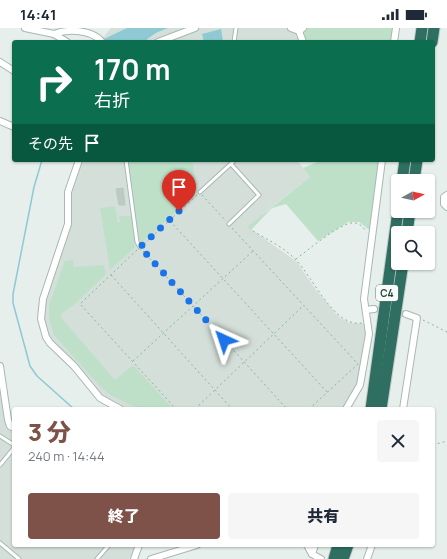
<!DOCTYPE html>
<html lang="ja">
<meta charset="utf-8">
<style>
:root{--surface:#fff;--page:#f6f6f7;--text:#1f2937;--muted:#747a83;--accent:#7f5249}
body{margin:0;font-family:Manrope,"Noto Sans JP",sans-serif;background:var(--page);color:var(--text);height:100vh;display:flex;flex-direction:column;font-size:15px;white-space:nowrap}
*{box-sizing:border-box;margin:0}
p{font-size:13px;color:var(--muted)}
.icon{flex:none;width:22px;height:22px;fill:none;stroke:currentColor;stroke-width:2;stroke-linecap:round;stroke-linejoin:round}
.map{position:relative;flex:1;overflow:hidden}
.sheet{position:absolute;left:12px;top:379px;width:423px;height:140px;display:flex;flex-direction:column;background:var(--surface);border-radius:4px;box-shadow:0 1px 3px #0004}
.sheet>*{flex:none}
.top-card{position:absolute;left:12px;top:12px;width:423px;height:122px;border-radius:4px;box-shadow:0 1px 3px #0004;background:#0b6e4f;color:#fff;overflow:hidden}
.needle{width:26px;rotate:82deg}
.buttons{position:absolute;left:391px;top:146px;display:grid;gap:8px}
.buttons a{display:grid;place-items:center;width:44px;height:44px;border-radius:4px;background:var(--surface);box-shadow:0 1px 3px #0004;font-size:20px}
.pin{position:absolute;display:grid;place-items:center;width:34px;height:34px;color:#fff;margin:-41px -17px;border-radius:50% 50% 50% 0;rotate:-45deg;box-shadow:0 0 4px #0007}
.pin .icon{rotate:45deg}
.me{position:absolute;width:44px;margin:-22px;rotate:318deg;stroke-linejoin:round;filter:drop-shadow(0 0 3px #0008)}
.turn{display:flex;align-items:center;gap:14px;height:84px;padding:0 16px;font-size:18px}
.turn .icon{width:52px;height:52px;stroke-width:2.5}
.turn b{display:block;font-size:28px;line-height:34px}
.then{display:flex;align-items:center;height:38px;padding:0 16px;background:#0003;gap:8px;font-size:15px}
.round{display:grid;place-items:center;flex:none;width:42px;height:42px;border-radius:4px;background:var(--page)}
.headline{display:flex;align-items:center;justify-content:space-between;height:68px;padding:0 16px}
h1{font-size:24px;font-weight:800;line-height:30px;color:var(--accent)}
.action{display:flex;gap:8px;margin-top:auto;padding:8px 16px}
.action a{flex:1;height:46px;border-radius:4px;background:var(--accent);color:#fff;font-size:16px;font-weight:800;line-height:46px;text-align:center}
.action a+a{background:var(--page);color:var(--text)}
.status{display:flex;justify-content:space-between;align-items:center;height:28px;padding:0 20px;background:var(--surface);direction:ltr}
.status svg{height:11px;fill:currentColor}
.map>svg:first-child{display:block}
.built{fill:#d4dfda}
.green{fill:#bfe0c8}
.water{fill:#8ec9d4}
.lines{fill:none;stroke-linecap:round;stroke-linejoin:round}
.stream{stroke:#8ec9d4;stroke-width:1.5}
.building{fill:#bbcac4;stroke:#b8c9c2}
.minor-tunnel{stroke:#bfccc8;stroke-width:6;stroke-dasharray:6 3;stroke-linecap:butt}
.service-casing{stroke:#a8b8b2;stroke-width:5}
.minor-casing{stroke:#a8b8b2;stroke-width:8}
.motorway-casing{stroke:#c2cac8;stroke-width:13}
.path{stroke:#86b3a5;stroke-width:1;stroke-dasharray:2 3;stroke-linecap:butt}
.service{stroke:#fff;stroke-width:3}
.minor{stroke:#fff;stroke-width:6}
.motorway{stroke:#2f6f62;stroke-width:11}
.route{stroke:#1a73e8;stroke-width:7;stroke-dasharray:0 12.6}
.labels{text-anchor:middle;stroke-width:4;stroke-linejoin:round;paint-order:stroke}
.shield{fill:#f7fbf9;stroke:#637a73;stroke-width:1}
.shield-label{font-size:10px;font-weight:bold;fill:#24423a}
</style>
<div class="status"><b>14:41</b><svg viewBox="0 0 49 12"><path d="M0 12V9h3v3zM5 12V6h3v6zM10 12V3h3v9zM15 12V0h3v12zM26 1h20v11H26zM47 4h2v5h-2z"/></svg></div>
<div class="map">
<svg width="447" height="531" viewBox="0 0 447 531">
<rect width="100%" height="100%" fill="#e6efeb"/>
<g class="built">
<polygon points="111,0 300,0 296,7 301,14 103,14 102,11"/>
<polygon points="82,132 297,132 310,149 269,181 248,199 297,234 316,262 339,289 350,295 366,296 366,308 356,360 343,381 126,381 103,369 82,343 50,310 44,291 46,270 71,198 71,165"/>
<polygon points="0,348 7,397 14,403 14,517 137,517 129,531 0,531"/>
</g>
<g class="green">
<polygon points="307,0 393,0 392,14 305,14 304,2"/>
<polygon points="144,132 192,132 197,164 143,214 139,212 128,136 129,134"/>
<polygon points="322,132 380,132 371,203 359,194 348,194 318,213 286,176 272,180 251,202 247,199 310,149 303,140"/>
<polygon points="115,178 118,195 120,194 119,188 131,188 135,219 110,242 100,180"/>
<polygon points="73,232 74,239 104,237 106,246 76,275 60,287 64,293 115,352 133,337 173,381 139,381 112,368 99,357 54,307 49,290 49,277 65,233"/>
</g>
<g class="water">
<polygon points="127,0 168,0 153,6 144,14 105,14 104,11"/>
<polygon points="221,1 223,13 204,14 202,6"/>
</g>
<g class="lines">
<g class="stream">
<polyline points="149,9 156,4"/>
<polyline points="42,132 34,159 13,266 13,275 30,338 37,348 74,381"/>
</g>
</g>
<polygon class="building" points="123,160 125,177 119,177 116,161"/>
<g class="lines">
<polyline class="minor-tunnel" points="374,281 406,286"/>
<defs>
<g id="service">
<polyline points="234,14 236,0"/>
<polyline points="126,132 137,214 140,219"/>
<polyline points="200,164 235,132"/>
<polyline points="229,196 259,167 231,136"/>
<polyline points="0,408 14,417"/>
<polyline points="0,437 14,420"/>
<polyline points="0,515 19,531"/>
<polyline points="97,531 109,517"/>
</g>
<g id="minor">
<polyline points="25,0 54,6 67,14"/>
<polyline points="291,0 299,3 303,0"/>
<polyline points="299,3 303,14"/>
<path d="M54,6C67,1 92,1 102,14"/>
<polyline points="158,14 195,0"/>
<polyline points="394,14 396,0"/>
<polyline points="0,34 14,43"/>
<polyline points="0,93 14,99"/>
<polyline points="79,132 68,164 68,196 43,271 41,291 46,309 50,315 74,338 100,370 120,381"/>
<polyline points="447,167 444,169 444,176 447,179"/>
<polyline points="366,282 374,281"/>
<polyline points="0,338 8,392 10,398 14,400"/>
<polyline points="346,381 360,357 369,306 364,271 382,132"/>
<polyline points="403,381 417,290 406,286"/>
<polyline points="307,517 312,526 321,531"/>
<polyline points="312,526 315,517"/>
<polyline points="134,531 139,517"/>
<polyline points="151,531 197,517"/>
<polyline points="367,531 372,517"/>
</g>
<g id="motorway">
<polyline points="420,14 422,0"/>
<polyline points="432,14 434,0"/>
<polyline points="402,153 405,132"/>
<polyline points="414,153 417,132"/>
<polyline points="407,205 410,183"/>
<polyline points="371,381 398,183"/>
<polyline points="381,381 403,235"/>
<polyline points="334,531 338,517"/>
<polyline points="343,531 348,517"/>
</g>
</defs>
<use href="#service" class="service-casing"/>
<use href="#minor" class="minor-casing"/>
<use href="#motorway" class="motorway-casing"/>
<g class="path">
<polyline points="202,167 226,193"/>
<polyline points="170,193 327,364"/>
<polyline points="232,200 358,336 309,381"/>
<path d="M253,203C268,212 285,220 296,232C313,249 334,300 362,295"/>
<polyline points="144,216 197,167"/>
<polyline points="137,222 80,276 176,381"/>
<polyline points="143,223 287,381"/>
<path d="M296,231C308,222 338,197 351,195C359,194 362,198 366,203"/>
<polyline points="111,247 232,381"/>
<polyline points="423,292 447,304"/>
<polyline points="133,333 253,223"/>
<polyline points="195,381 303,278"/>
<polyline points="433,417 447,413"/>
</g>
<use href="#service" class="service"/>
<use href="#minor" class="minor"/>
<use href="#motorway" class="motorway"/>
</g>
<g class="lines">
<polyline class="route" points="179,183 140,219 224,312"/>
</g>
<g class="labels">
<rect class="shield" x="376" y="257" width="22" height="16" rx="3"/>
<g class="shield-label">
<text x="387" y="269">C4</text>
</g>
</g>
</svg>
<div class="buttons">
<a><svg class="needle" viewBox="-14 -14 28 28"><path d="M0-13l5 13h-10z" fill="#e53935"/><path d="M0 13l5-13h-10z" fill="#747a83"/></svg></a>
<a><svg class="icon" aria-label="search" viewBox="0 0 24 24"><circle cx="10" cy="10" r="6"/><path d="M15 15l6 6"/></svg></a>
</div>
<div class="pin" style="left:179px;top:183px;background:#d93025"><svg class="icon" aria-label="arrive" viewBox="0 0 24 24"><path d="M6 21V4h12l-3 4 3 4H6"/></svg></div>
<svg class="me" style="left:224px;top:312px" viewBox="-20 -20 40 40"><path d="M0-17L14 15 0 8-14 15z" fill="#1a73e8" stroke="#fff" stroke-width="4"/></svg>
<div class="top-card">
<div class="turn"><svg class="icon" aria-label="right" viewBox="0 0 24 24"><path d="M7 20v-9h11M14 6l5 5-5 5"/></svg><div><b>170 m</b>右折</div></div>
<div class="then">その先<svg class="icon" aria-label="arrive" viewBox="0 0 24 24"><path d="M6 21V4h12l-3 4 3 4H6"/></svg></div>
</div>
<section class="sheet">
<div class="headline"><div><h1>3 分</h1><p>240 m · 14:44</p></div><a class="round"><svg class="icon" aria-label="close" viewBox="0 0 24 24"><path d="M6 6l12 12M18 6L6 18"/></svg></a></div>
<div class="action"><a>終了</a><a>共有</a></div>
</section>
</div>
